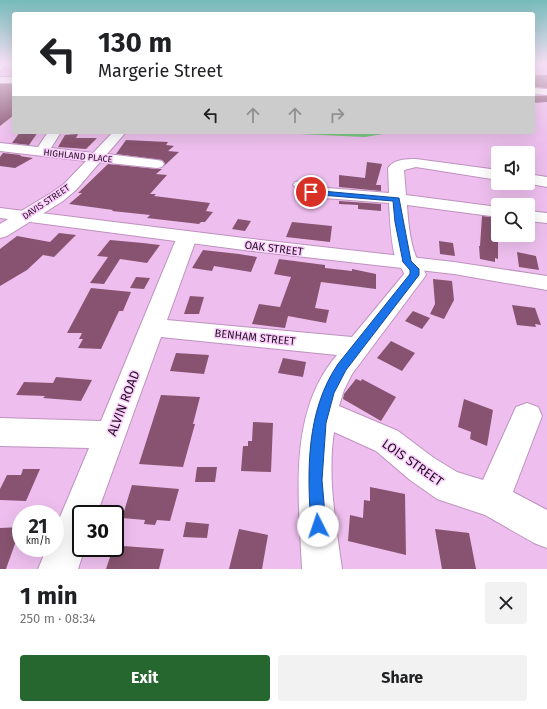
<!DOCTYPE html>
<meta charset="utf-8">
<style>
:root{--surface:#fff;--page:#f2f2f2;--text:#202124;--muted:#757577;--accent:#266730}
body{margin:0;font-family:"Fira Sans",sans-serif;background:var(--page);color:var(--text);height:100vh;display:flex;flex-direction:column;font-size:15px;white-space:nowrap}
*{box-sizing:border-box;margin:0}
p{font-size:13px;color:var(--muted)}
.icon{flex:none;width:22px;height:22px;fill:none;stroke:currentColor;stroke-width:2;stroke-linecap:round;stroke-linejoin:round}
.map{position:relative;height:569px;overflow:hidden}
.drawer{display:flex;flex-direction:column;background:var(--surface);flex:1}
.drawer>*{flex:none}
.top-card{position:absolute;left:12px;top:12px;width:523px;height:122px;border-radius:4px;box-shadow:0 4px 16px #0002;background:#fff;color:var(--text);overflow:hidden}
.fabs{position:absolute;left:491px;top:146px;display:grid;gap:8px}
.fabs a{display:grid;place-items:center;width:44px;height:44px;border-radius:4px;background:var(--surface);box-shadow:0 4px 16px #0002;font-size:20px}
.speed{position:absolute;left:12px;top:505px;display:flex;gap:8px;font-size:20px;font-weight:700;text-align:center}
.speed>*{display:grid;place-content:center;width:52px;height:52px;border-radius:50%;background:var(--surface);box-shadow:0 4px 16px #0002;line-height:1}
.speed small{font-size:10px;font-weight:400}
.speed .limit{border:2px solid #111;border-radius:6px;background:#fff;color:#111}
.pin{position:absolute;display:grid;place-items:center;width:34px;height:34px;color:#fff;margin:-17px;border:2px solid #fff;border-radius:50%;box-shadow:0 1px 4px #0007}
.me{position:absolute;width:44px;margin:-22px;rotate:356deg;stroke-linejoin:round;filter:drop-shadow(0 0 3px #0008)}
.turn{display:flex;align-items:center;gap:14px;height:84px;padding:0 20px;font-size:18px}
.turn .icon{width:52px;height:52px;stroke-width:2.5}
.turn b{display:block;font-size:28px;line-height:34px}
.lanes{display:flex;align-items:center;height:38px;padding:0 20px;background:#0003;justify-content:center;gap:20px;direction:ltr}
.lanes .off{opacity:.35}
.round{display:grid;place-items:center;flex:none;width:42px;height:42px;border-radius:4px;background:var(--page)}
.summary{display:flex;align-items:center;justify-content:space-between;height:68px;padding:0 20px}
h1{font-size:24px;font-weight:700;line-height:30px}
.primary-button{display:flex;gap:8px;margin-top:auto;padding:8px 20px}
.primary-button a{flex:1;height:46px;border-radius:4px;background:var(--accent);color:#fff;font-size:16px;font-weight:700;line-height:46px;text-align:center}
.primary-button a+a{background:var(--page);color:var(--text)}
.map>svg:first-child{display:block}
.water{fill:#6fc578}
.building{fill:#885370}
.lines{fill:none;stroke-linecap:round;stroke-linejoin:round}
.minor-casing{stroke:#be92be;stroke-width:2}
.major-casing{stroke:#be92be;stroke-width:2}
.minor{fill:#fff;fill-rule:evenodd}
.major{fill:#fff;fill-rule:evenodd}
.route{fill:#1a73e8;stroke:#114b97}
.labels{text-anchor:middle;stroke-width:3;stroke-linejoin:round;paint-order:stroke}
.far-street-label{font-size:9px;fill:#211122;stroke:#fbccfb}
.street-label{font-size:11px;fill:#211122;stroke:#fbccfb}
.near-street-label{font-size:13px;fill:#211122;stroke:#fbccfb}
</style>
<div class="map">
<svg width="547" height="569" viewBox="0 0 547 569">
<rect width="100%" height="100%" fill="#eebfee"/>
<polygon class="water" points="296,132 383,132 383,134 365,137 299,134"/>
<g class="building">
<polygon points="533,75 547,75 547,88 533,87"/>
<polygon points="0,84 14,84 14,115 0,126"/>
<polygon points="533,96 547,96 547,102 533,103"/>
<polygon points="20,132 38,132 29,145 12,143"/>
<polygon points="78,134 76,138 97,138 86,149 58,147 65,135"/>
<polygon points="126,140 168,142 166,145 174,146 168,151 179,152 164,166 165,163 162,160 116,154"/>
<polygon points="3,153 21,155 20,156 33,158 15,168 0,166 0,157"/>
<polygon points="367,162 382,164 376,185 381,185 381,191 339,187 339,175 365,178"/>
<polygon points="108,164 157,169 162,169 156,174 167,175 150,194 156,194 154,196 210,203 206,211 213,212 205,222 201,222 199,224 147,218 150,215 112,211 113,210 69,204 82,193 78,193"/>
<polygon points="339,201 381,204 381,211 358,209 358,205 339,204"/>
<polygon points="482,216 498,218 498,259 495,258 495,262 480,259 479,246 480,246"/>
<polygon points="238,219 251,221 245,231 232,229"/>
<polygon points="292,222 332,226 330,242 286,237"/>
<polygon points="59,233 76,235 54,257 43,255 27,270 0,286 0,249 17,236 50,242"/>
<polygon points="110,240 143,243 160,245 147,263 120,259 104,284 90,283 108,257 97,256"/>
<polygon points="439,241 453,243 455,256 440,254"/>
<polygon points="203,250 239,254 257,257 251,272 214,266 212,271 192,268"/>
<polygon points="517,252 536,256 539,270 519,267"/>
<polygon points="279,259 325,265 325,268 352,271 352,269 376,274 376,289 321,282 315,308 329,310 326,323 288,316 285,328 252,324 259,304 280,307 291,277 274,274"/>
<polygon points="136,277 150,278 144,289 130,288"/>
<polygon points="433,279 452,281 454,300 444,319 430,314 435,304"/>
<polygon points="91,288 131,292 123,311 119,311 101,349 78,348 83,339 79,339 82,333 67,333"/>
<polygon points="190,296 204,297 199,314 184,314"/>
<polygon points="512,305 535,308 541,325 535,324 536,327 517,325"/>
<polygon points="413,311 430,318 422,329 405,321"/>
<polygon points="391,341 415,353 402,371 377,358"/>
<polygon points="176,353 209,355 204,374 170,371"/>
<polygon points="283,358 306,362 303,377 278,373"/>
<polygon points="56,377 92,380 81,401 43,398 45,396 16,395 24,382 53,383"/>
<polygon points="356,379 361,381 362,379 396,397 381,421 343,399 344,394"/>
<polygon points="161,395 200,397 193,424 195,424 183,467 139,464"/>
<polygon points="464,399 493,410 487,446 470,439 471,432 458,427"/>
<polygon points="253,422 273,423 271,472 241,471 243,446 248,446 248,441 252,441"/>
<polygon points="197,467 217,467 215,482 195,482"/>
<polygon points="23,469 40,469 26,501 0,500 0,489 7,475 21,475"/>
<polygon points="132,485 179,489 170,521 157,520 155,525 144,524 145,520 122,518"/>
<polygon points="370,487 405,494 406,555 348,541 350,515 363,518 364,500 370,501"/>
<polygon points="186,522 209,524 207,538 183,537"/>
<polygon points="21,527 6,569 0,569 0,528"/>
<polygon points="239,529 268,535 262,569 229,569"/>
<polygon points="435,529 469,533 476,569 442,569"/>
<polygon points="123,546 164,549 159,569 106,569 112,551 122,551"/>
</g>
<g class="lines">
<defs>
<g id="minor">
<rect x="0" y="77" width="14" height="6"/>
<polygon points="533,88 547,89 547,95 533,94"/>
<polygon points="48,132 61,132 51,148 93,153 113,132 126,132 107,154 157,160 162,161 164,164 162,167 157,168 100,162 76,190 63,201 7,236 0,238 0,224 51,193 64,184 86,161 0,151 0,143 38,147"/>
<path d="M416,159L498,170V180L416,167L404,170L406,195L498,207V217L407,205C408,221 410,244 417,259C419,265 424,268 426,275L352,374L344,390L339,406L398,431L434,458L457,472L483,480L516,407L527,403L538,407L542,416L513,492L547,510V548L534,543L485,515L437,499L410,480L376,451L334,432C327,477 336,524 342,569H302C299,498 287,413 337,355L161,337L97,514H81V548H85L78,569H38L47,548H55V529L89,448L0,446V418L101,421L177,237L180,233L187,231L194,233L197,237L167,320L352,337L404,274C403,268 398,266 396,261C391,243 390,222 389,203L311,197L305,195L293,185L295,182C304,179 308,183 315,187L389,193L388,168C394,159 406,159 416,159Z"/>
<polygon points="528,174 547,177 547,187 525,183 528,183"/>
<polygon points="528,211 547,213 547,223 528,221"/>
</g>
<g id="major">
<polygon points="0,63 11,63 0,70"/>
<polygon points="0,208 244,238 454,262 547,276 547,290 454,274 244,250 0,218"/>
</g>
</defs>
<use href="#minor" class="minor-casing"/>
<use href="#major" class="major-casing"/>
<use href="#minor" class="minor"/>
<use href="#major" class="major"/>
</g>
<linearGradient id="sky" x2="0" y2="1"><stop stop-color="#7bb"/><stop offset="0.44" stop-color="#f7e2f7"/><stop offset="1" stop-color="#f7e2f7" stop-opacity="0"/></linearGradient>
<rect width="547" height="143" fill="url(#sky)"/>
<path class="route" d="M311,190L399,198L411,261L419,269V275L346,370L334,393L326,423L322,480L326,526L324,531L318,533L313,531L311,526C307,471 306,411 338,364L410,274V270L403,262L395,222L393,201L309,194V191Z"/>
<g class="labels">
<g class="far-street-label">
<text transform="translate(78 156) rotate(6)" y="3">HIGHLAND PLACE</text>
<text transform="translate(46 202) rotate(-34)" y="3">DAVIS STREET</text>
</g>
<g class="street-label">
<text transform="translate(274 248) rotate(7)" y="4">OAK STREET</text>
<text transform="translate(255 337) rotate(6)" y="4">BENHAM STREET</text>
</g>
<g class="near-street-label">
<text transform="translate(123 403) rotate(-69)" y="5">ALVIN ROAD</text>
<text transform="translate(413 462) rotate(35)" y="5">LOIS STREET</text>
</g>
</g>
</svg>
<div class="fabs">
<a><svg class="icon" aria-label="sound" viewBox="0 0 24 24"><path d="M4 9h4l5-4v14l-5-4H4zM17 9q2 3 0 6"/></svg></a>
<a><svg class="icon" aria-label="search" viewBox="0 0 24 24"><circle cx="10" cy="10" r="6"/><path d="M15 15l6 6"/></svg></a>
</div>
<div class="speed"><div>21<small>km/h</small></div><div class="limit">30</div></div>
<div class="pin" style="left:311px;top:192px;background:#d93025"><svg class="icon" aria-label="arrive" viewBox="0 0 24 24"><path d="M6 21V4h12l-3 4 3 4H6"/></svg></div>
<svg class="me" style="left:318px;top:526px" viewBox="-20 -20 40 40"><circle r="19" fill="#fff"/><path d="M0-13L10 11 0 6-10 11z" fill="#1a73e8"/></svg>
<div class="top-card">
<div class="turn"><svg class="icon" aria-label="left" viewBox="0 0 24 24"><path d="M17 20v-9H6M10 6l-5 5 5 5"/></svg><div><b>130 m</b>Margerie Street</div></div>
<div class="lanes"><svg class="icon" aria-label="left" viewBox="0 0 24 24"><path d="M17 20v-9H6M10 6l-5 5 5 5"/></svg><svg class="icon off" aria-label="ahead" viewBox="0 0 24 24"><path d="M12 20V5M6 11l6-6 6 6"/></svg><svg class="icon off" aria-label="ahead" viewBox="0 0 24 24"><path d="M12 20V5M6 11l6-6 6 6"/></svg><svg class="icon off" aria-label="right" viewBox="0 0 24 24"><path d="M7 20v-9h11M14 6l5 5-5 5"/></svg></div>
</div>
</div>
<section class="drawer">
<div class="summary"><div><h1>1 min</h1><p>250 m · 08:34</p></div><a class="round"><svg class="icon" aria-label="close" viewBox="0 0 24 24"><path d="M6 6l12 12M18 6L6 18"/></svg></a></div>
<div class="primary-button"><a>Exit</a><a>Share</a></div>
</section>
